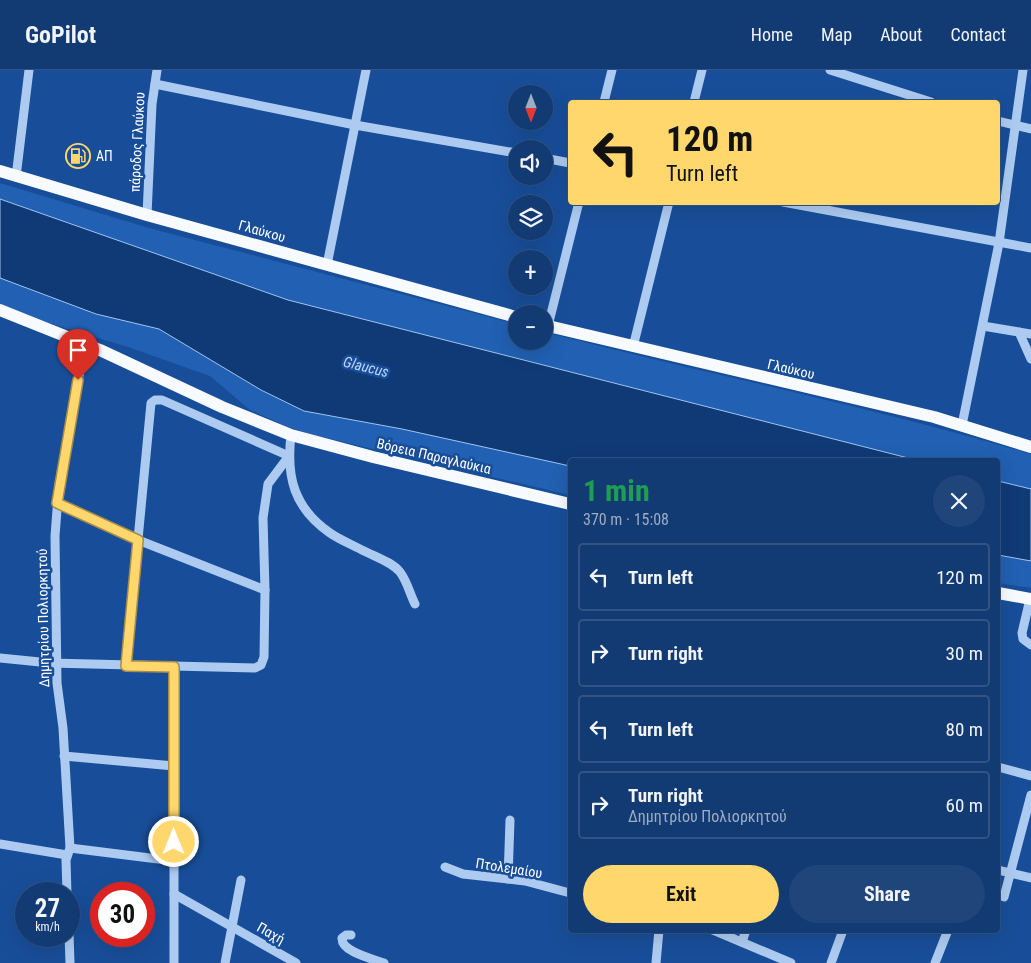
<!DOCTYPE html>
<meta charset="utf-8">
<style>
:root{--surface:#123a73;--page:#1f457b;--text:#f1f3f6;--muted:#9cadc4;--line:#315485;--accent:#ffd76d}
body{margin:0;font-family:"Roboto Condensed",sans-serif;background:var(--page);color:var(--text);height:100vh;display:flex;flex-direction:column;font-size:19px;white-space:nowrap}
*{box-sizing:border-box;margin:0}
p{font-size:16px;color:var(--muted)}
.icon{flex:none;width:28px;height:28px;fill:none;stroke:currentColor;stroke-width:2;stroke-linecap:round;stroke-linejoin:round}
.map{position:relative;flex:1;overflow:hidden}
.sheet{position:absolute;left:568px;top:388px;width:432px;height:475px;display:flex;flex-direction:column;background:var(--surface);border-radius:5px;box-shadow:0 5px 20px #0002,0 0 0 1px var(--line)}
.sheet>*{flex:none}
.hud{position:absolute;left:568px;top:30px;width:432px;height:105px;border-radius:5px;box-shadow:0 5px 20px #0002,0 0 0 1px var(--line);background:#ffd76d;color:#111;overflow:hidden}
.needle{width:32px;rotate:180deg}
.buttons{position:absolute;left:508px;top:15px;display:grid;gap:10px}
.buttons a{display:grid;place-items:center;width:45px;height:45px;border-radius:50%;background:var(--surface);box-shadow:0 5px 20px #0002,0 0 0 1px var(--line);font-size:25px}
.speed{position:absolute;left:15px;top:812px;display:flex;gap:10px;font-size:25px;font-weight:700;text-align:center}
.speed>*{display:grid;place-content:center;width:65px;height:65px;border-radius:50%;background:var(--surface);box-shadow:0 5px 20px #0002,0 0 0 1px var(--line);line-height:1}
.speed small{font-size:12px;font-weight:400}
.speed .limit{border:8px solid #d22;background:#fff;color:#111}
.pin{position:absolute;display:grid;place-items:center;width:42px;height:42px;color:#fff;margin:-51px -21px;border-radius:50% 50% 50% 0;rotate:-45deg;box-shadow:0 0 5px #0007}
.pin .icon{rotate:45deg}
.me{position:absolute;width:55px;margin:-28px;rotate:0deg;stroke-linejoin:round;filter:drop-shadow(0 0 4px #0008)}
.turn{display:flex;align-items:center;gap:18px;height:105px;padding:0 15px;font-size:22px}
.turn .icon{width:65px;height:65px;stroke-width:2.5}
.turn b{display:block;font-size:35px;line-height:42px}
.round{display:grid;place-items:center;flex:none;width:52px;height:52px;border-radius:26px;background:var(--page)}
.summary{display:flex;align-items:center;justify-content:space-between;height:85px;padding:0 15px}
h1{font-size:30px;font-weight:700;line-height:38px;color:#1e9e55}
.cta{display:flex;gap:10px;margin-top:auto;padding:10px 15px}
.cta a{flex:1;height:58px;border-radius:30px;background:var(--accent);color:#111;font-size:20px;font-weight:700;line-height:58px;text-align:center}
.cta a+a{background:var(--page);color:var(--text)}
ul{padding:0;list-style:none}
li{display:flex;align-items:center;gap:15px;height:68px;margin:0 10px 8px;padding:0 5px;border:2px solid var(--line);border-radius:5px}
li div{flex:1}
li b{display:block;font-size:19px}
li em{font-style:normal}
header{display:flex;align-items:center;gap:30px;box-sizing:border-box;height:70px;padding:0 25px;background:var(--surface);border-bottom:1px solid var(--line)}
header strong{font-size:24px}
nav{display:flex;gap:28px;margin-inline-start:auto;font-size:18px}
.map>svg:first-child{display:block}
.green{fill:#2160b2}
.water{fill:#103a76;stroke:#a0c5f3}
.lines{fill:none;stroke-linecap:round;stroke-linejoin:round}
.minor{stroke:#adcbf1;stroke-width:9}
.major{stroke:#f7faff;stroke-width:12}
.route-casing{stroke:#a68c47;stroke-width:12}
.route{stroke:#ffd76d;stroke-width:9}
.labels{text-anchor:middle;stroke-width:5;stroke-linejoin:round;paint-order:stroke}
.street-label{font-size:14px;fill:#fff;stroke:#184e99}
.poi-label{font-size:14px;fill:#fff;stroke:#184e99;text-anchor:start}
.water-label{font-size:15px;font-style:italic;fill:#bad5f8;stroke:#184e99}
</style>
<header>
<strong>GoPilot</strong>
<nav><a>Home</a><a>Map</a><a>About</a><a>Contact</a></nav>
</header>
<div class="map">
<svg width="1031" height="893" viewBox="0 0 1031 893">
<rect width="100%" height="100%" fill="#184e99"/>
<g class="green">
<path d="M0,113L149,158L516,254V271H544V262C706,304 870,336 1031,384V419L998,411V390H916L288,230L0,129Z"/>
<polygon points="0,208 96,244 159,259 261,320 304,341 402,359 570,396 570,425 309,364 288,357 250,340 210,306 128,277 46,252 0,234"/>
<polygon points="998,485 1031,491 1031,518 998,513"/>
</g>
<g class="water">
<polygon points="0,129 288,230 916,390 570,390 570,396 402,359 304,341 261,320 159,259 96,244 0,208"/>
<polygon points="998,411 1031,419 1031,491 998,485"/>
</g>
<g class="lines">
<g class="minor">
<polyline points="830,0 931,32"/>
<polyline points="155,14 355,55 516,83"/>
<polyline points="604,32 612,0"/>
<polyline points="694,32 702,0"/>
<polyline points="998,51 1031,59"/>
<polyline points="544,88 570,93"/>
<polyline points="16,107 29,0"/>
<polyline points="783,132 1031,178"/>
<polyline points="147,145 152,34 157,0"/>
<polyline points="327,195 366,0"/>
<polyline points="548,256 579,132"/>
<polyline points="983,256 1031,264"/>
<polyline points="1019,262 1031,289"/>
<polyline points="633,277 669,132"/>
<polyline points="962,355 999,173 1023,0"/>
<path d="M291,365C286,407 294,438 330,463C340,470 353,475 364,481C376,487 392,492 400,502C407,511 410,524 415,534"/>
<polyline points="57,433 138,470 265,520"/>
<polyline points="1030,529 1022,563 1023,569 1031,575"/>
<polyline points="0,588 50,593 255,598 261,595 264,587 265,520 263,448 268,414 289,386"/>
<polyline points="126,595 151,333 155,330 162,330 289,386"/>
<polyline points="64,686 174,696"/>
<polyline points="998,697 1031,706"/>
<polyline points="0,774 67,785"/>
<polyline points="70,778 174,791"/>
<polyline points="445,797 463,804 525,811 570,823"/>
<polyline points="998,800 1031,808"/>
<polyline points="508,809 510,750"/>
<polyline points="67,824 66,790 70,778 63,658 57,613 55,466 59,414 85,273"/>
<polyline points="174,824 296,893"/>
<polyline points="1004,827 1031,725"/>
<polyline points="713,860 791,893"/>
<polyline points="69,864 70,893"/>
<path d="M351,865H346L342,868C341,882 373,889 384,893"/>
<polyline points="742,872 746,860"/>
<polyline points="174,893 174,597"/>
<polyline points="225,893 241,810"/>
<polyline points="656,893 659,860"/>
<polyline points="831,893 842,863"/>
<polyline points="935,893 948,860"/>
</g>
<g class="major">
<polyline points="0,101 147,145 516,247"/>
<polyline points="0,240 100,280 222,337 291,365 373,387 570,434"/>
<polyline points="544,255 934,347 1031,377"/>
<polyline points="998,523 1031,529"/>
</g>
</g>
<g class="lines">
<defs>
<polyline id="route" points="78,310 57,433 138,470 126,596 174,597 174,772"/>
</defs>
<use href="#route" class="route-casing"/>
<use href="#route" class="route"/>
</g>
<defs>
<symbol id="fuel-ring" viewBox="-11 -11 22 22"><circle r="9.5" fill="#184e99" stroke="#ffd76d" stroke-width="1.5"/><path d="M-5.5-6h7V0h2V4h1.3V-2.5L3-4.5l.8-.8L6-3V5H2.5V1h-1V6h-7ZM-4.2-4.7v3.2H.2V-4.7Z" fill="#ffd76d"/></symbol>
</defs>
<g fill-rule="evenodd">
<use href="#fuel-ring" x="64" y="72" width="28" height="28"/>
</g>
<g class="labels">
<g class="street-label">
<text transform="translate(137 72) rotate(-87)" y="5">πάροδος Γλαύκου</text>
<text transform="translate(262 161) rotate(16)" y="5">Γλαύκου</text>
<text transform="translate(791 299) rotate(13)" y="5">Γλαύκου</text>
<text transform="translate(434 386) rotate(13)" y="5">Βόρεια Παραγλαύκια</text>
<text transform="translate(43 548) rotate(-91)" y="5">Δημητρίου Πολιορκητού</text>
<text transform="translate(509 798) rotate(9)" y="5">Πτολεμαίου</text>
<text transform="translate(271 863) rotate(29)" y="5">Παχή</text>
</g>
<g class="poi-label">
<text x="96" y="91">ΑΠ</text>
</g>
<g class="water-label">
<text transform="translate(366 297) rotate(14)" y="5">Glaucus</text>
</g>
</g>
</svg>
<div class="buttons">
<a><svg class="needle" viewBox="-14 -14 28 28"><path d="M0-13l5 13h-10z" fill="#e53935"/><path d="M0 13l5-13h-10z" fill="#9cadc4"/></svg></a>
<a><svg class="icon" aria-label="sound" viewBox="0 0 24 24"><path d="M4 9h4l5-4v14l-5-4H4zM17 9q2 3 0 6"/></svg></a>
<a><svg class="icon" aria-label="layers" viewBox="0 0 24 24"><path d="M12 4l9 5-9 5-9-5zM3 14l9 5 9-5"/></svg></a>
<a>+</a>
<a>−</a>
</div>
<div class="speed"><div>27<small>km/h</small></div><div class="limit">30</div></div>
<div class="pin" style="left:78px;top:310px;background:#d93025"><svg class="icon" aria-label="arrive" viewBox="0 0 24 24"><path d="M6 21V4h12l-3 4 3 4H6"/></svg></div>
<svg class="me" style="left:174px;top:772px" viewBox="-20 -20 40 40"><circle r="17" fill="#ffd76d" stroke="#fff" stroke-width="3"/><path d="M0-11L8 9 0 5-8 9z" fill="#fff"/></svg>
<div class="hud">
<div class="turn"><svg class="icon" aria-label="left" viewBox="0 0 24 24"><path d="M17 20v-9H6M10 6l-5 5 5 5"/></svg><div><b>120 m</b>Turn left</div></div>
</div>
<section class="sheet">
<div class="summary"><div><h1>1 min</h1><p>370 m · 15:08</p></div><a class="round"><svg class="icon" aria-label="close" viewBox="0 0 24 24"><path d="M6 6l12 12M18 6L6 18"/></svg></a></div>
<ul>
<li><svg class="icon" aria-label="left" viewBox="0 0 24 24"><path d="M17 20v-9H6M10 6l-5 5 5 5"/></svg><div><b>Turn left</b></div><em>120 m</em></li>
<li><svg class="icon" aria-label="right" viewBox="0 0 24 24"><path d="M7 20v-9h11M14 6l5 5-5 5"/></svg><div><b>Turn right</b></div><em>30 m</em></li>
<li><svg class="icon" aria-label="left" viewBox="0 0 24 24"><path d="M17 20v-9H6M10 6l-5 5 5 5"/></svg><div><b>Turn left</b></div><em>80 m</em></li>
<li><svg class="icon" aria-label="right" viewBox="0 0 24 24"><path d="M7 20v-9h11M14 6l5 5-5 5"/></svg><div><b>Turn right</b><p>Δημητρίου Πολιορκητού</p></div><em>60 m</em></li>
</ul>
<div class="cta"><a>Exit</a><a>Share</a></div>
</section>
</div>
